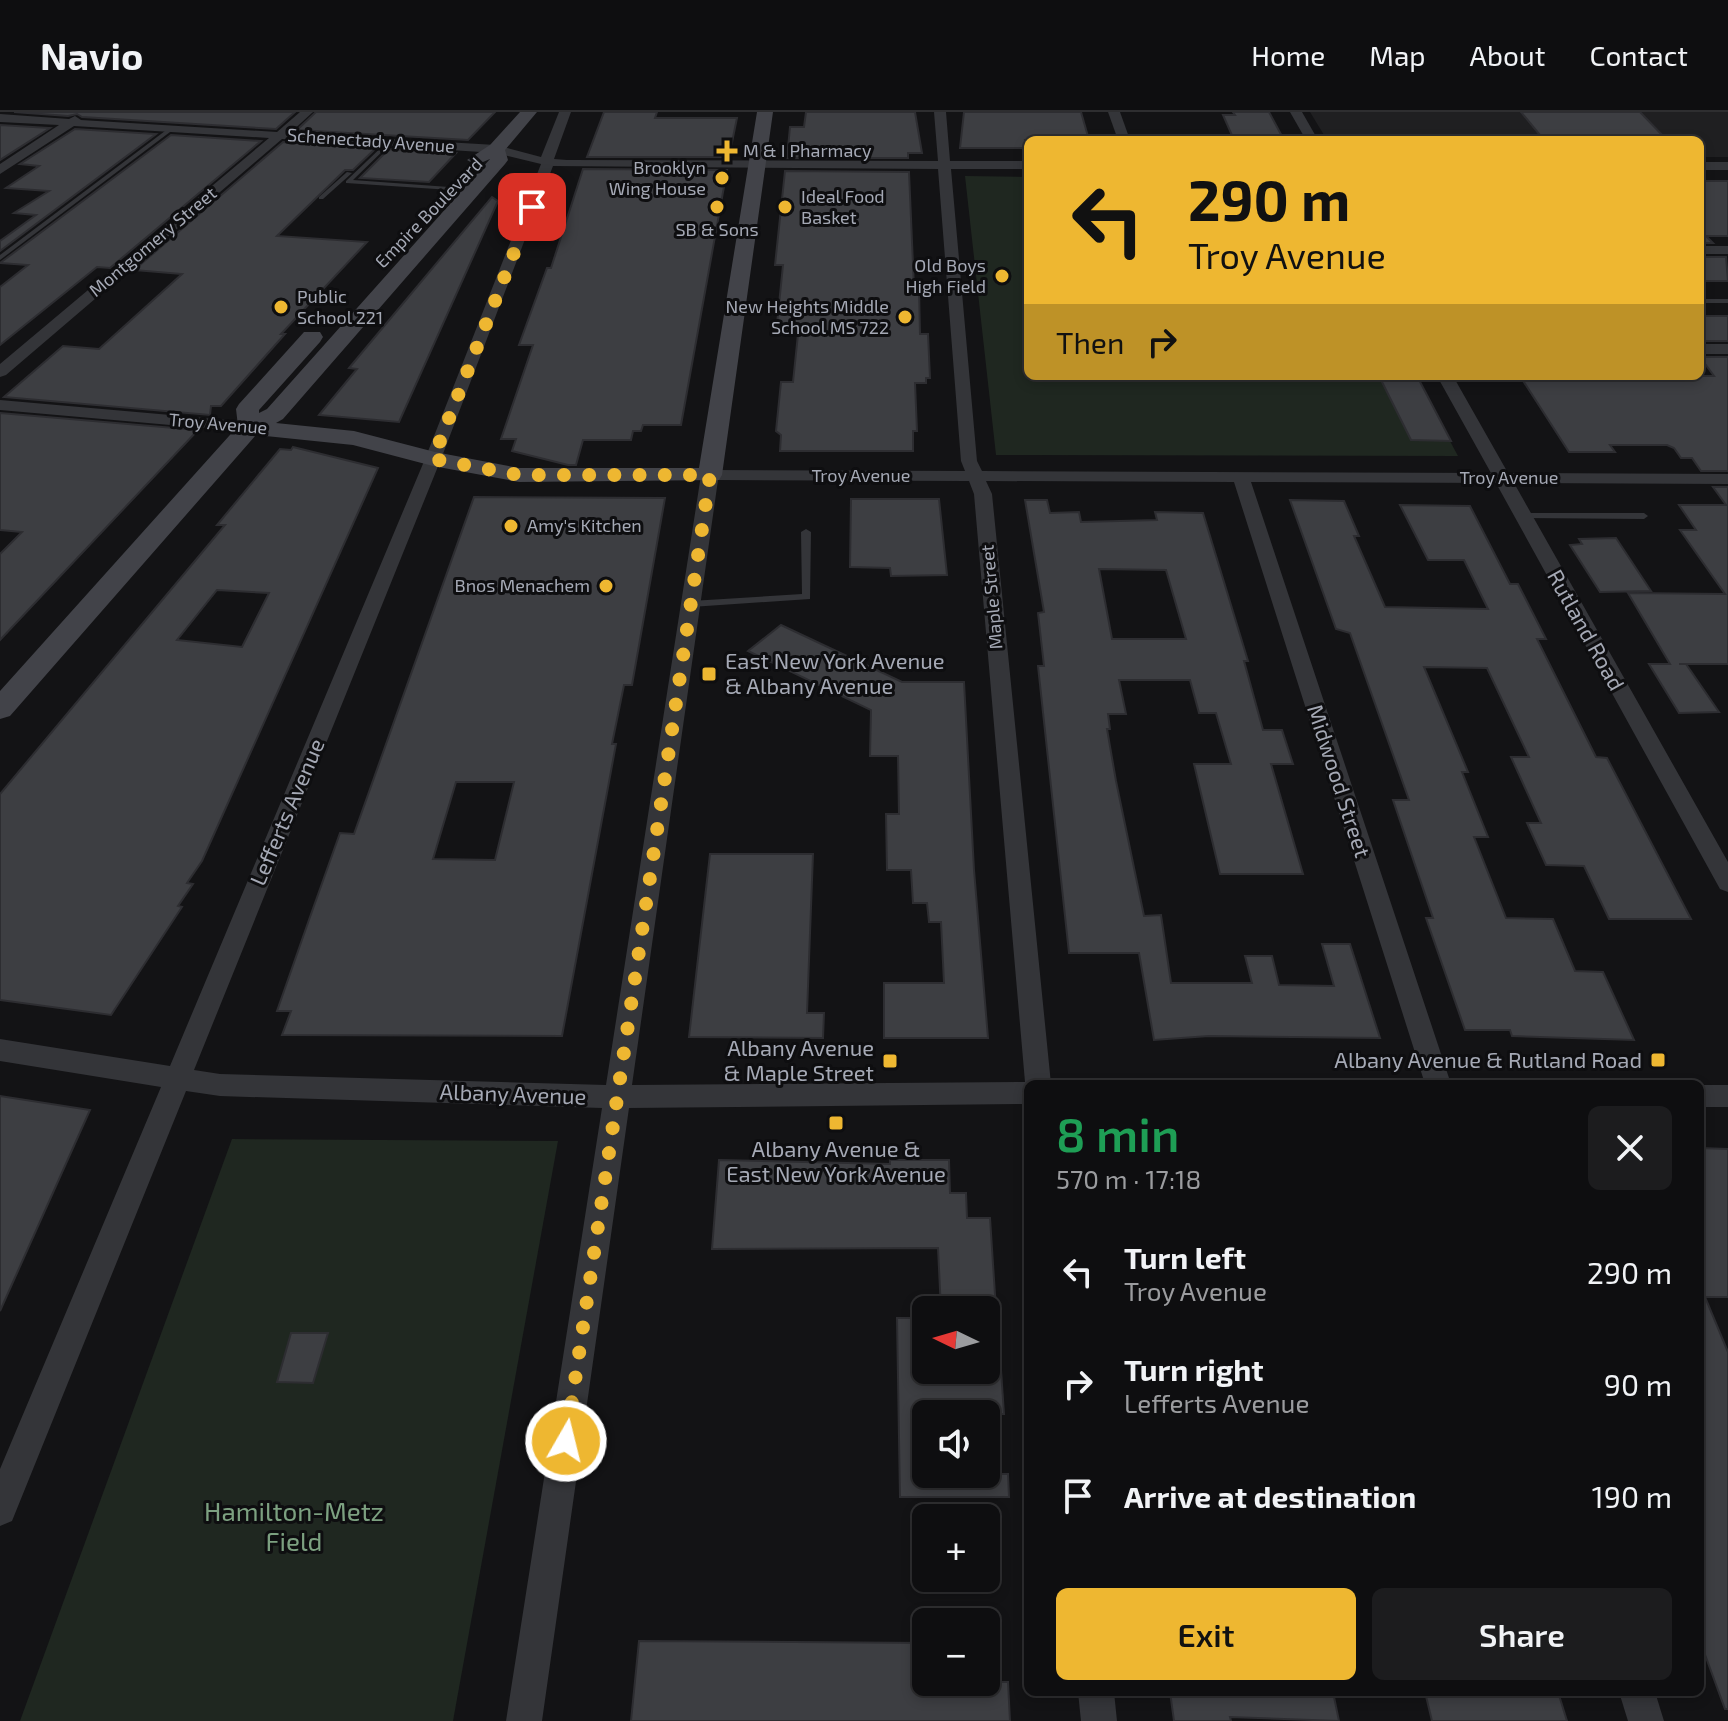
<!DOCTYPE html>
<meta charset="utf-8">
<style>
:root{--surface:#0e0e10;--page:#1c1c1e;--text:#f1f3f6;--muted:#9b9c9f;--line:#2e2e30;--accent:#eeb731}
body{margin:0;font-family:"Exo 2",sans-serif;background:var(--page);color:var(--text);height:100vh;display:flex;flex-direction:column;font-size:30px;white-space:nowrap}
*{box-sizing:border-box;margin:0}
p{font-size:26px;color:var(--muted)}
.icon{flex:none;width:44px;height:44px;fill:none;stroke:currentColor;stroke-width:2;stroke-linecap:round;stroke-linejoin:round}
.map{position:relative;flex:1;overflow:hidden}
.details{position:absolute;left:1024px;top:968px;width:680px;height:616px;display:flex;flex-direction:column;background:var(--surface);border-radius:12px;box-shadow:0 4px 12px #0003,0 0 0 2px var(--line)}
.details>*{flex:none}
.top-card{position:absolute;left:1024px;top:24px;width:680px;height:244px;border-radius:12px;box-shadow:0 4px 12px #0003,0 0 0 2px var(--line);background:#eeb731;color:#111;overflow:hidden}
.needle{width:52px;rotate:275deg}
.controls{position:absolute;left:912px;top:1184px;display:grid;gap:16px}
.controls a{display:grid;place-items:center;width:88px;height:88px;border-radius:12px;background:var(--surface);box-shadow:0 4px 12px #0003,0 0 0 2px var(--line);font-size:40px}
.pin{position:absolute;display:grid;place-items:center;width:68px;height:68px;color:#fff;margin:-34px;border-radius:16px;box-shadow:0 4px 12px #0006}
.me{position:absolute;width:88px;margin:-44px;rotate:8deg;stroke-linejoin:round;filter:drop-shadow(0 0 6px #0008)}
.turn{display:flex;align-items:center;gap:28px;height:168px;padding:0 32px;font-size:36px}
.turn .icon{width:104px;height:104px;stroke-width:2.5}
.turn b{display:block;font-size:56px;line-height:68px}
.then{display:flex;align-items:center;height:76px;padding:0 32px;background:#0003;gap:16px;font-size:30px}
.round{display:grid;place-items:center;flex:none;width:84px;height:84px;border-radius:12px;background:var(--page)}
.summary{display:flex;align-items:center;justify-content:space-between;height:136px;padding:0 32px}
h1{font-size:48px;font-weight:600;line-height:60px;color:#1e9e55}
.cta{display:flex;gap:16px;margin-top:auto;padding:16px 32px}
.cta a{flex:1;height:92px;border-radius:12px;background:var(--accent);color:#111;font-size:32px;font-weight:600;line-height:92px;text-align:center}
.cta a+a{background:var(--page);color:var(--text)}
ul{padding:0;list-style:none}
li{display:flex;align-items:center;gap:24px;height:112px;padding:0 32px}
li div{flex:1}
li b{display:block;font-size:30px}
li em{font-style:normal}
header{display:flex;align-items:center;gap:48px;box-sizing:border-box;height:112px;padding:0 40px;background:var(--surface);border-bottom:2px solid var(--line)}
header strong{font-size:38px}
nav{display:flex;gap:44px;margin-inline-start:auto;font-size:28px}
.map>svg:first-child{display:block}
.built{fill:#1f1f21}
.green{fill:#1f2720}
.building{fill:#3d3e42;stroke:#2d2d31;stroke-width:2;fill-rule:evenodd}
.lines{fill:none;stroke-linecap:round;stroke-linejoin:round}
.service{fill:#343539;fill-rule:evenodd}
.minor{fill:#343539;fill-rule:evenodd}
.secondary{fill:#424349;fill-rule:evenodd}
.route{stroke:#eeb731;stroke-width:14;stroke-dasharray:0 25.2}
.poi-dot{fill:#eeb731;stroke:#0e0e10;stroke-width:3}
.labels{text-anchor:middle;stroke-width:6;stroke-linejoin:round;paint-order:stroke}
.far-street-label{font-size:18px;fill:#a5a9b5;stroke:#0e0e10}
.far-poi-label{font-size:18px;fill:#a5a9b5;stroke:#0e0e10;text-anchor:start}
.street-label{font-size:22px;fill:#a5a9b5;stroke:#0e0e10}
.poi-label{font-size:22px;fill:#a5a9b5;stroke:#0e0e10;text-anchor:end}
.near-park-label{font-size:26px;fill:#7ca080;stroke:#0e0e10}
</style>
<header>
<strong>Navio</strong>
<nav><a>Home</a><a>Map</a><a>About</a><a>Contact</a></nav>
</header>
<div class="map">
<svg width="1728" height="1609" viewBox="0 0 1728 1609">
<rect width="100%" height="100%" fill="#131315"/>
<polygon class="built" points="1310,0 1728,0 1728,45 1700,45 1700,28 1327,28"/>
<g class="green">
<polygon points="965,64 1028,65 1028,264 1415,264 1458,344 996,343"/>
<polygon points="232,1027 558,1029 453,1609 20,1609"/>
</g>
<g class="building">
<polygon points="14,0 295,0 276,17 82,5 77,2 68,4"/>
<polygon points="316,0 495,0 468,28 297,18"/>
<polygon points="604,0 657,0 655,6 737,6 729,45 587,45"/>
<polygon points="806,0 915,0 922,41 908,41 908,46 787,46 790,15 804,15"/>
<polygon points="964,0 1081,0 1089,28 1025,28 1027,36 960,36"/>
<polygon points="1233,0 1269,0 1284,28 1234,28 1223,3 1235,3"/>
<polygon points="1521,0 1640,0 1667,28 1544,28"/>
<polygon points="0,13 50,16 0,48"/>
<polygon points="75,17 156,22 0,139 0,129 36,103 14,101 49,79 6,76 39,54 20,52"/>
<polygon points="171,23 261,29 110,156 97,155 0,233 0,175 28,153 0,151"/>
<polygon points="283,30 376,36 353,58 345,58 277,124 367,130 281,222 285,222 221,294 211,294 210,303 4,285 63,234 99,237 182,162 134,158"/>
<polygon points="389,37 456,41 429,70 360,66"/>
<polygon points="583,57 727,58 681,313 643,313 641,319 633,319 631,328 583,328 576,353 568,353 512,339 516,327 501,327 533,233 519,233 547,156 551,156"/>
<polygon points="785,59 909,60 914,176 919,176 920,222 928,222 930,266 926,266 926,271 915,271 917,319 913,319 913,339 780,339 781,323 776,319 781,270 793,270 798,222 776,222 783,153 775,153"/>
<polygon points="1700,69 1728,69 1728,124 1706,124 1713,131 1700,131"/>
<polygon points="492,85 498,89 399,310 319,303 357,257 349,256"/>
<polygon points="1700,145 1726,145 1728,169 1700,169"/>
<rect x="1700" y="204" width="28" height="25"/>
<polygon points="1700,245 1728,245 1728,359 1701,359 1692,346 1681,346 1674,336 1667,333 1610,333 1615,340 1569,340 1520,264 1714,264"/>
<polygon points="1379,264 1417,264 1451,329 1411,328"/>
<polygon points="0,301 198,318 0,528 0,442 22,420 0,418"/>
<path d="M293,335L378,356L202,749L187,771L193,772L178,794L182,795L111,903L0,888V682L225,413H217L280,337L291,338ZM217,478L269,481L242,535L177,528Z"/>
<polygon points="1713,375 1728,375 1728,552 1679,552 1686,552 1719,600 1679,601 1649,552 1670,552 1628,481 1725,482 1680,418 1696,418 1679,393 1726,393"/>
<path d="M474,385L665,386L632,573H624L612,632H616L562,924L282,923L291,899H277L310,805L340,721L354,722ZM456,670H514L495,748L433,747Z"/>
<polygon points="851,387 939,387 947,463 891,464 890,456 850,455"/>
<path d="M1025,388H1047L1050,401L1079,400L1081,410L1157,408L1155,400L1203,401L1248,549H1244L1263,618H1282L1293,652H1271L1303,762H1220L1194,652H1231L1216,601H1199L1190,568H1119L1126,602H1108L1110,617H1107L1116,669L1144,804L1161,803L1171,871H1252L1245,844H1272L1279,873L1334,874L1322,832H1350L1380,926L1209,924L1154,928L1139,841H1069L1038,554H1044L1038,501L1044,500ZM1099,457L1166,458L1186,527H1112Z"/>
<polygon points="1290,388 1344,389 1359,424 1354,424 1385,495 1488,497 1464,448 1428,448 1400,393 1470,394 1510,472 1518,472 1546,527 1537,527 1596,645 1607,646 1691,807 1609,807 1584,754 1546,753 1527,711 1541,711 1511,645 1529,645 1487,556 1424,555 1468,660 1462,660 1488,725 1474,725 1506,806 1553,807 1575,859 1603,860 1634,928 1512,924 1510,918 1465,918 1426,806 1433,806 1393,688 1409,688 1350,521 1336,517"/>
<polygon points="1616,426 1651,479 1600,480 1570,433 1582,432 1579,427"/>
<polygon points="781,513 902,570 964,570 974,758 988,926 884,926 884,871 944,871 941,810 929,810 927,791 913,791 911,758 887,758 886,702 899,702 898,644 870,644 871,598 748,539"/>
<polygon points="710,742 813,742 807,901 824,901 823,926 689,925"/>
<polygon points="0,984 90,998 0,1199"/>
<polygon points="1700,1036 1728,1037 1728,1185 1705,1185 1728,1240 1728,1597 1725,1597 1700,1529"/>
<polygon points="719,1048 890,1052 890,1048 949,1048 950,1081 966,1081 967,1106 990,1106 996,1198 941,1198 938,1136 712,1137"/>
<polygon points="897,1206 926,1206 926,1258 1001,1258 1004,1302 926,1302 926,1362 1008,1362 1009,1385 900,1385"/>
<polygon points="291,1221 328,1221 313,1271 277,1270"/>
<polygon points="639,1529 926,1531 926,1570 1008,1570 1010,1609 631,1609"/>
<polygon points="1170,1580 1333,1580 1339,1609 1230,1605 1231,1609 1174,1609"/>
<polygon points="1425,1580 1558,1580 1567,1609 1432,1609"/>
</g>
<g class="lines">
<g class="service">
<polygon points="169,16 174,17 0,148 0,143"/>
<polygon points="389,28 391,31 353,68 449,75 451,76 451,78 346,71 346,69"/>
<polygon points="347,60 352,61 323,87 319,87 319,85"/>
<rect x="1700" y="187" width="28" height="4"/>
<polygon points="1523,401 1644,401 1648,404 1644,407 1520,406 1519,404"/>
<polygon points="806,417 811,420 810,487 691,495 686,492 691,489 802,482 801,420"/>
</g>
<g class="minor">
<path d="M300,0H313L290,21L496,33L541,45L559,0H571L554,47L567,48L938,49L934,0H946L950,49H1028V57H951L977,349L982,359L1491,361L1437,264H1453L1508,361L1728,362V372L1514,371L1728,750V780L1720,777L1496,371L1251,370L1451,972H1425L1234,370L986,369L992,382L1051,972H1028V992L629,996L542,1609H506L602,996L220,984L186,979L12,1409L0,1414V1357L161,975L0,949V927L170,954L425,347L541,52L496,41L282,27L6,263L0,265V252L269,26L74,14L0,62V52L59,13L0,10V2L69,7L75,4L81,8L277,20ZM553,54L938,57L961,349L965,359L710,358L701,363L606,973L220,962L194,958L441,347ZM718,368L969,369L974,382L1025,970L632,973Z"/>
<polygon points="1108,0 1120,0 1130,28 1118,28"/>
<polygon points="1290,0 1302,0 1318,28 1306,28"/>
<rect x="1700" y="50" width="28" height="8"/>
<rect x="1700" y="134" width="28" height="8"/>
<rect x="1700" y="232" width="28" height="10"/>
<polygon points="0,288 250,310 258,315 250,320 0,298"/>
<rect x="1700" y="973" width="28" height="22"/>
<polygon points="1078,1580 1114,1580 1117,1609 1081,1609"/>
<polygon points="1619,1580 1655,1580 1664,1609 1628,1609"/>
</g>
<polygon class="secondary" points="520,0 537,0 505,38 508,48 505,52 283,307 276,311 354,319 435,340 519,356 699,356 757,0 773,0 722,363 719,368 519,370 433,354 353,333 256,323 10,604 0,607 0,579 238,314 236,297 239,292 304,220 320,220 323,225 320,230 259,298 259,301 267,297 490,47 476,53 467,48 490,33"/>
</g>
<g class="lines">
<polyline class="route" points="532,95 433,347 519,363 710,363 566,1329"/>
</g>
<g class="poi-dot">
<path d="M723 27h8v8h8v8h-8v8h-8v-8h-8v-8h8z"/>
<circle cx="722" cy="66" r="8"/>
<circle cx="717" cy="95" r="8"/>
<circle cx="785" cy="95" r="8"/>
<circle cx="1002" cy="164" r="8"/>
<circle cx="281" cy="195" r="8"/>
<circle cx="905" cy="205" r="8"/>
<circle cx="511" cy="414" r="8"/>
<circle cx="606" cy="474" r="8"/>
<rect x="701" y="554" width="16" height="16" rx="4"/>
<rect x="1650" y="940" width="16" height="16" rx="4"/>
<rect x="882" y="941" width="16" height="16" rx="4"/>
<rect x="828" y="1003" width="16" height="16" rx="4"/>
</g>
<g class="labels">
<g class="far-street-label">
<text transform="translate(371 29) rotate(4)" y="6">Schenectady Avenue</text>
<text transform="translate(429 101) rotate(-46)" y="6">Empire Boulevard</text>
<text transform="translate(153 130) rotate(-40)" y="6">Montgomery Street</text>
<text transform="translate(218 312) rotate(5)" y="6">Troy Avenue</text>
<text x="861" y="370">Troy Avenue</text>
<text x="1509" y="372">Troy Avenue</text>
<text transform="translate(992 485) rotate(-95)" y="6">Maple Street</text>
</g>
<g class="far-poi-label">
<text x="743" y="45">M &amp; I Pharmacy</text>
<text x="706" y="62" text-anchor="end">Brooklyn<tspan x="706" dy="21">Wing House</tspan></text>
<text x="801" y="91">Ideal Food<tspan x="801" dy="21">Basket</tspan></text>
<text x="717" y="124" text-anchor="middle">SB &amp; Sons</text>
<text x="986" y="160" text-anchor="end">Old Boys<tspan x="986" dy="21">High Field</tspan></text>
<text x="297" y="191">Public<tspan x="297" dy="21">School 221</tspan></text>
<text x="889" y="201" text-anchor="end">New Heights Middle<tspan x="889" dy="21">School MS 722</tspan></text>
<text x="527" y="420">Amy's Kitchen</text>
<text x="590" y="480" text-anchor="end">Bnos Menachem</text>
</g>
<g class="street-label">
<text transform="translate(1586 518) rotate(61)" y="8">Rutland Road</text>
<text transform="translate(1339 669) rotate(72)" y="8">Midwood Street</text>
<text transform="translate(287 700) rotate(-67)" y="8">Lefferts Avenue</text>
<text transform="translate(513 982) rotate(2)" y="8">Albany Avenue</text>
</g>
<g class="poi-label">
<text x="725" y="557" text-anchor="start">East New York Avenue<tspan x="725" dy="25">&amp; Albany Avenue</tspan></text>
<text x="874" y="944">Albany Avenue<tspan x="874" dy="25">&amp; Maple Street</tspan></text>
<text x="1642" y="956">Albany Avenue &amp; Rutland Road</text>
<text x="836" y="1045" text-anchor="middle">Albany Avenue &amp;<tspan x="836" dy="25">East New York Avenue</tspan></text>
</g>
<g class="near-park-label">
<text x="294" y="1409">Hamilton-Metz<tspan x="294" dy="30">Field</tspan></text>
</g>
</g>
</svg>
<div class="controls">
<a><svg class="needle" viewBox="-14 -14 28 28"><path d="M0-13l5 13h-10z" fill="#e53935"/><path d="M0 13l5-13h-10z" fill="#9b9c9f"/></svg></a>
<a><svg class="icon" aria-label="sound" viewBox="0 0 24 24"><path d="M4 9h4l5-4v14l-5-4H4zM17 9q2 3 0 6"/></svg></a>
<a>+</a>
<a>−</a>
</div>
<div class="pin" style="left:532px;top:95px;background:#d93025"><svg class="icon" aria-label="arrive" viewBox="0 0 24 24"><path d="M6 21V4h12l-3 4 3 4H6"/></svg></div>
<svg class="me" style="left:566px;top:1329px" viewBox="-20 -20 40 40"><circle r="17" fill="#eeb731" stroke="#fff" stroke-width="3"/><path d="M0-11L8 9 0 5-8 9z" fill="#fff"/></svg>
<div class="top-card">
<div class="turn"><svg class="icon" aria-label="left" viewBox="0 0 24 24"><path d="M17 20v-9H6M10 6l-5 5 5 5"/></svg><div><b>290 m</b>Troy Avenue</div></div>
<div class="then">Then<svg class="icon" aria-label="right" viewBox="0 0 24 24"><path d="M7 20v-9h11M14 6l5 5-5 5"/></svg></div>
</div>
<section class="details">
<div class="summary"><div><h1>8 min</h1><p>570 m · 17:18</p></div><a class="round"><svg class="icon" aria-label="close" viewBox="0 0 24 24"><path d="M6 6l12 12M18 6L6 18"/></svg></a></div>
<ul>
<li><svg class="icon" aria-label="left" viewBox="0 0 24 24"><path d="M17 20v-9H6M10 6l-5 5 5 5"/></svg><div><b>Turn left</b><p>Troy Avenue</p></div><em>290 m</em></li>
<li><svg class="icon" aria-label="right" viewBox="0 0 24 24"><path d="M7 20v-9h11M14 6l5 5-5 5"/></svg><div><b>Turn right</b><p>Lefferts Avenue</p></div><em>90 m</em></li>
<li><svg class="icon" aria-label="arrive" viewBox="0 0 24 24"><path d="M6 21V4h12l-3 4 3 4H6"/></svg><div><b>Arrive at destination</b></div><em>190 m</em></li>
</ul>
<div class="cta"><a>Exit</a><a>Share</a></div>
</section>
</div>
